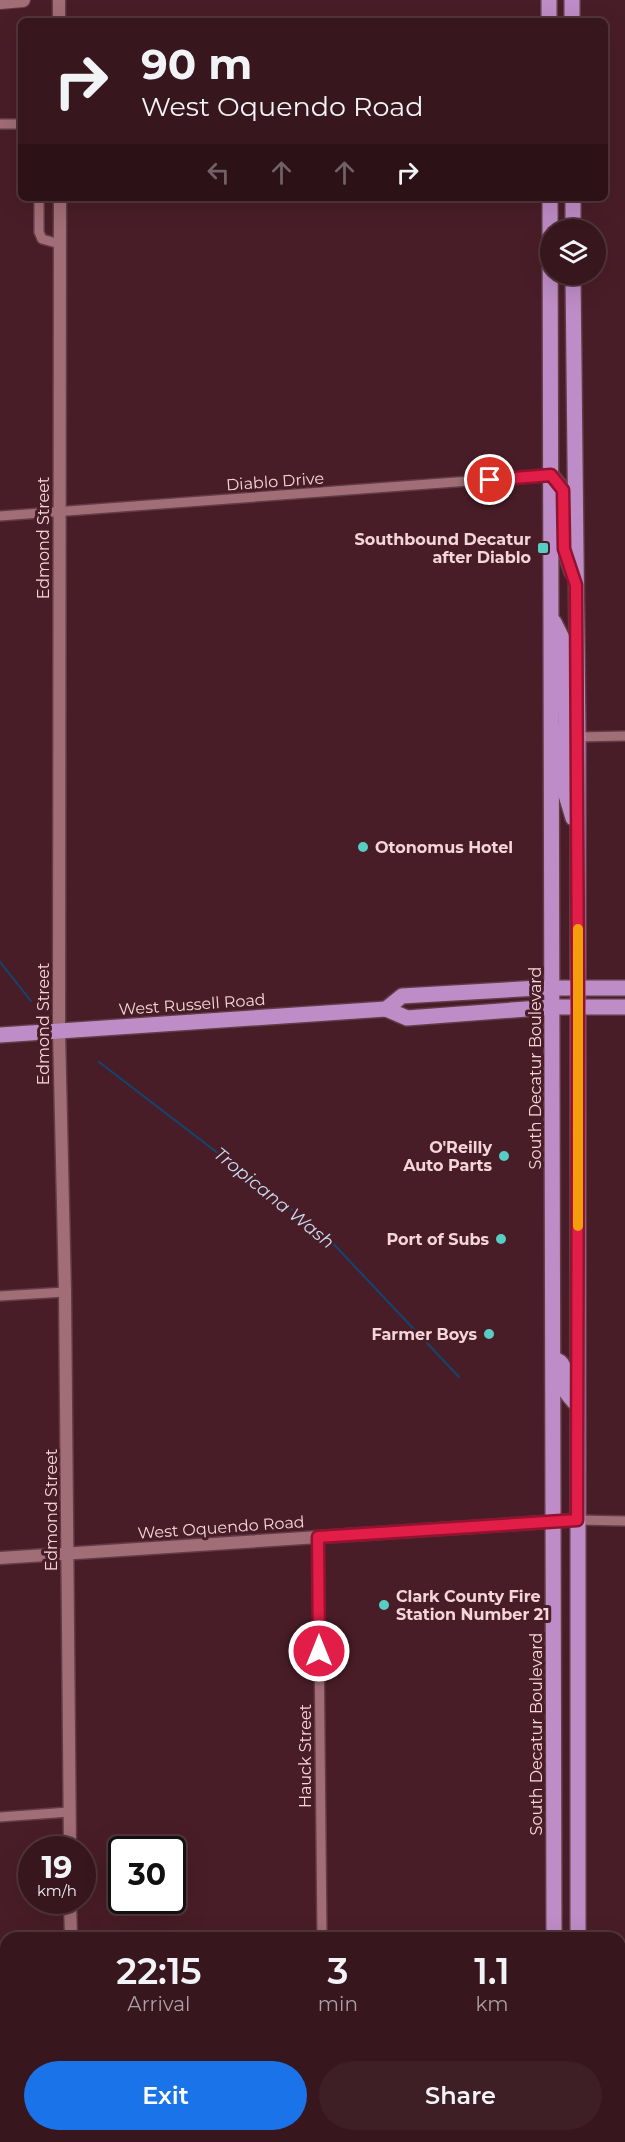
<!DOCTYPE html>
<style>
:root{--surface:#37161d;--page:#3e1f26;--text:#f1f3f6;--muted:#aa9fa4;--line:#51353b;--accent:#1a73e8}
body{margin:0;font-family:Montserrat,sans-serif;background:var(--page);color:var(--text);height:100vh;display:flex;flex-direction:column;font-size:22px;white-space:nowrap}
*{box-sizing:border-box;margin:0}
p{font-size:20px;color:var(--muted)}
.icon{flex:none;width:33px;height:33px;fill:none;stroke:currentColor;stroke-width:2;stroke-linecap:round;stroke-linejoin:round}
.map{position:relative;flex:1;overflow:hidden}
.drawer{position:absolute;left:0px;top:1932px;width:626px;height:210px;display:flex;flex-direction:column;background:var(--surface);border-radius:18px 18px 0 0;box-shadow:0 6px 24px #0002,0 0 0 2px var(--line)}
.drawer>*{flex:none}
.guide{position:absolute;left:18px;top:18px;width:590px;height:183px;border-radius:9px;box-shadow:0 6px 24px #0002,0 0 0 2px var(--line);background:#37161d;color:var(--text);overflow:hidden}
.tools{position:absolute;left:540px;top:219px;display:grid;gap:12px}
.tools a{display:grid;place-items:center;width:66px;height:66px;border-radius:50%;background:var(--surface);box-shadow:0 6px 24px #0002,0 0 0 2px var(--line);font-size:30px}
.speed{position:absolute;left:18px;top:1836px;display:flex;gap:12px;font-size:30px;font-weight:700;text-align:center}
.speed>*{display:grid;place-content:center;width:78px;height:78px;border-radius:50%;background:var(--surface);box-shadow:0 6px 24px #0002,0 0 0 2px var(--line);line-height:1}
.speed small{font-size:15px;font-weight:400}
.speed .limit{border:3px solid #111;border-radius:9px;background:#fff;color:#111}
.pin{position:absolute;display:grid;place-items:center;width:51px;height:51px;color:#fff;margin:-26px;border:3px solid #fff;border-radius:50%;box-shadow:0 2px 6px #0007}
.me{position:absolute;width:66px;margin:-33px;rotate:0deg;stroke-linejoin:round;filter:drop-shadow(0 0 4px #0008)}
.turn{display:flex;align-items:center;gap:21px;height:126px;padding:0 24px;font-size:27px}
.turn .icon{width:78px;height:78px;stroke-width:2.5}
.turn b{display:block;font-size:42px;line-height:51px}
.lanes{display:flex;align-items:center;height:57px;padding:0 24px;background:#0003;justify-content:center;gap:30px;direction:ltr}
.lanes .off{opacity:.35}
.eta{display:flex;justify-content:space-evenly;align-items:center;height:102px;text-align:center}
.eta b{font-size:36px;font-weight:600;line-height:42px}
.cta{display:flex;gap:12px;margin-top:auto;padding:12px 24px}
.cta a{flex:1;height:69px;border-radius:36px;background:var(--accent);color:#fff;font-size:24px;font-weight:600;line-height:69px;text-align:center}
.cta a+a{background:var(--page);color:var(--text)}
.map>svg:first-child{display:block}
.lines{fill:none;stroke-linecap:round;stroke-linejoin:round}
.stream{stroke:#104671;stroke-width:2}
.minor-casing{stroke:#613b45;stroke-width:12}
.tertiary-casing{stroke:#613b45;stroke-width:15}
.secondary-casing{stroke:#613b45;stroke-width:16}
.primary-casing{stroke:#613b45;stroke-width:18}
.minor{stroke:#a16d76;stroke-width:9}
.tertiary{stroke:#a16d76;stroke-width:12}
.secondary{stroke:#a16d76;stroke-width:14}
.primary{stroke:#be8cc6;stroke-width:15}
.route-casing{stroke:#92132f;stroke-width:15}
.route{stroke:#e11d48;stroke-width:10}
.slow{stroke:#f59e0b;stroke-width:10}
.poi-dot{fill:#56cec4;stroke:#491d27;stroke-width:2}
.labels{text-anchor:middle;stroke-width:6;stroke-linejoin:round;paint-order:stroke}
.street-label{font-size:16px;fill:#f4d6da;stroke:#491d27}
.poi-label{font-size:16px;font-weight:bold;fill:#f4d6da;stroke:#491d27;text-anchor:end}
.water-label{font-size:18px;font-style:italic;fill:#c6dbf0;stroke:#491d27}
</style>
<div class="map">
<svg width="625" height="2142" viewBox="0 0 625 2142">
<rect width="100%" height="100%" fill="#491d27"/>
<g class="lines">
<g class="stream">
<polyline points="0,962 31,1001"/>
<polyline points="99,1062 326,1236 459,1377"/>
<polyline points="620,2093 625,2091"/>
<polyline points="412,2142 436,2136"/>
</g>
<defs>
<g id="minor">
<polyline points="0,124 21,124"/>
<polyline points="39,198 39,232 42,239 60,244"/>
<polyline points="0,516 551,475"/>
<polyline points="578,737 625,736"/>
<polyline points="0,1296 65,1292"/>
<polyline points="577,1520 625,1521"/>
<polyline points="318,1537 322,1938"/>
<polyline points="0,1817 69,1812"/>
<polyline points="73,2136 73,2142"/>
</g>
<g id="tertiary">
<polyline points="59,0 59,21"/>
<polyline points="60,198 59,1031 65,1292 70,1850"/>
<polyline points="0,1558 577,1520"/>
<polyline points="70,1900 71,1938"/>
<polyline points="0,2077 6,2077"/>
</g>
<polyline id="secondary" points="0,2 23,0"/>
<g id="primary">
<polyline points="549,0 549,21"/>
<polyline points="572,21 572,0"/>
<polyline points="550,198 554,1938"/>
<polyline points="573,198 573,230"/>
<polyline points="573,274 578,737 578,1938"/>
<polyline points="551,475 563,490 564,549 572,572"/>
<polyline points="554,622 563,640 566,724 578,737"/>
<polyline points="559,731 562,734 566,795 573,818"/>
<polyline points="386,1009 402,996 539,988 625,988"/>
<polyline points="0,1035 386,1009 407,1018 553,1007 625,1007"/>
<path d="M553,1359C569,1362 563,1377 565,1389C566,1394 573,1400 577,1405"/>
<polyline points="578,2136 578,2142"/>
<polyline points="555,2142 555,2136"/>
</g>
</defs>
<use href="#minor" class="minor-casing"/>
<use href="#tertiary" class="tertiary-casing"/>
<use href="#secondary" class="secondary-casing"/>
<use href="#primary" class="primary-casing"/>
<use href="#minor" class="minor"/>
<use href="#tertiary" class="tertiary"/>
<use href="#secondary" class="secondary"/>
<use href="#primary" class="primary"/>
</g>
<g class="lines">
<defs>
<polyline id="route" points="319,1651 318,1537 577,1520 578,1006 576,585 564,549 563,490 551,475 490,480"/>
</defs>
<use href="#route" class="route-casing"/>
<use href="#route" class="route"/>
<polyline class="slow" points="578,1226 578,929"/>
</g>
<g class="poi-dot">
<rect x="537" y="542" width="12" height="12" rx="3"/>
<circle cx="363" cy="847" r="6"/>
<circle cx="504" cy="1156" r="6"/>
<circle cx="501" cy="1239" r="6"/>
<circle cx="489" cy="1334" r="6"/>
<circle cx="384" cy="1605" r="6"/>
</g>
<g class="labels">
<g class="street-label">
<text transform="translate(275 481) rotate(-4)" y="6">Diablo Drive</text>
<text transform="translate(43 538) rotate(-90)" y="6">Edmond Street</text>
<text transform="translate(192 1004) rotate(-4)" y="6">West Russell Road</text>
<text transform="translate(43 1024) rotate(-90)" y="6">Edmond Street</text>
<text transform="translate(535 1068) rotate(-90)" y="6">South Decatur Boulevard</text>
<text transform="translate(51 1510) rotate(-90)" y="6">Edmond Street</text>
<text transform="translate(221 1527) rotate(-4)" y="6">West Oquendo Road</text>
<text transform="translate(536 1734) rotate(-90)" y="6">South Decatur Boulevard</text>
<text transform="translate(305 1756) rotate(-90)" y="6">Hauck Street</text>
</g>
<g class="poi-label">
<text x="531" y="545">Southbound Decatur<tspan x="531" dy="18">after Diablo</tspan></text>
<text x="375" y="853" text-anchor="start">Otonomus Hotel</text>
<text x="492" y="1153">O'Reilly<tspan x="492" dy="18">Auto Parts</tspan></text>
<text x="489" y="1245">Port of Subs</text>
<text x="477" y="1340">Farmer Boys</text>
<text x="396" y="1602" text-anchor="start">Clark County Fire<tspan x="396" dy="18">Station Number 21</tspan></text>
</g>
<g class="water-label">
<text transform="translate(274 1198) rotate(39)" y="6">Tropicana Wash</text>
</g>
</g>
</svg>
<div class="tools">
<a><svg class="icon" aria-label="layers" viewBox="0 0 24 24"><path d="M12 4l9 5-9 5-9-5zM3 14l9 5 9-5"/></svg></a>
</div>
<div class="speed"><div>19<small>km/h</small></div><div class="limit">30</div></div>
<div class="pin" style="left:490px;top:480px;background:#d93025"><svg class="icon" aria-label="arrive" viewBox="0 0 24 24"><path d="M6 21V4h12l-3 4 3 4H6"/></svg></div>
<svg class="me" style="left:319px;top:1651px" viewBox="-20 -20 40 40"><circle r="17" fill="#e11d48" stroke="#fff" stroke-width="3"/><path d="M0-11L8 9 0 5-8 9z" fill="#fff"/></svg>
<div class="guide">
<div class="turn"><svg class="icon" aria-label="right" viewBox="0 0 24 24"><path d="M7 20v-9h11M14 6l5 5-5 5"/></svg><div><b>90 m</b>West Oquendo Road</div></div>
<div class="lanes"><svg class="icon off" aria-label="left" viewBox="0 0 24 24"><path d="M17 20v-9H6M10 6l-5 5 5 5"/></svg><svg class="icon off" aria-label="ahead" viewBox="0 0 24 24"><path d="M12 20V5M6 11l6-6 6 6"/></svg><svg class="icon off" aria-label="ahead" viewBox="0 0 24 24"><path d="M12 20V5M6 11l6-6 6 6"/></svg><svg class="icon" aria-label="right" viewBox="0 0 24 24"><path d="M7 20v-9h11M14 6l5 5-5 5"/></svg></div>
</div>
<section class="drawer">
<div class="eta">
<div><b>22:15</b><p>Arrival</p></div>
<div><b>3</b><p>min</p></div>
<div><b>1.1</b><p>km</p></div>
</div>
<div class="cta"><a>Exit</a><a>Share</a></div>
</section>
</div>
